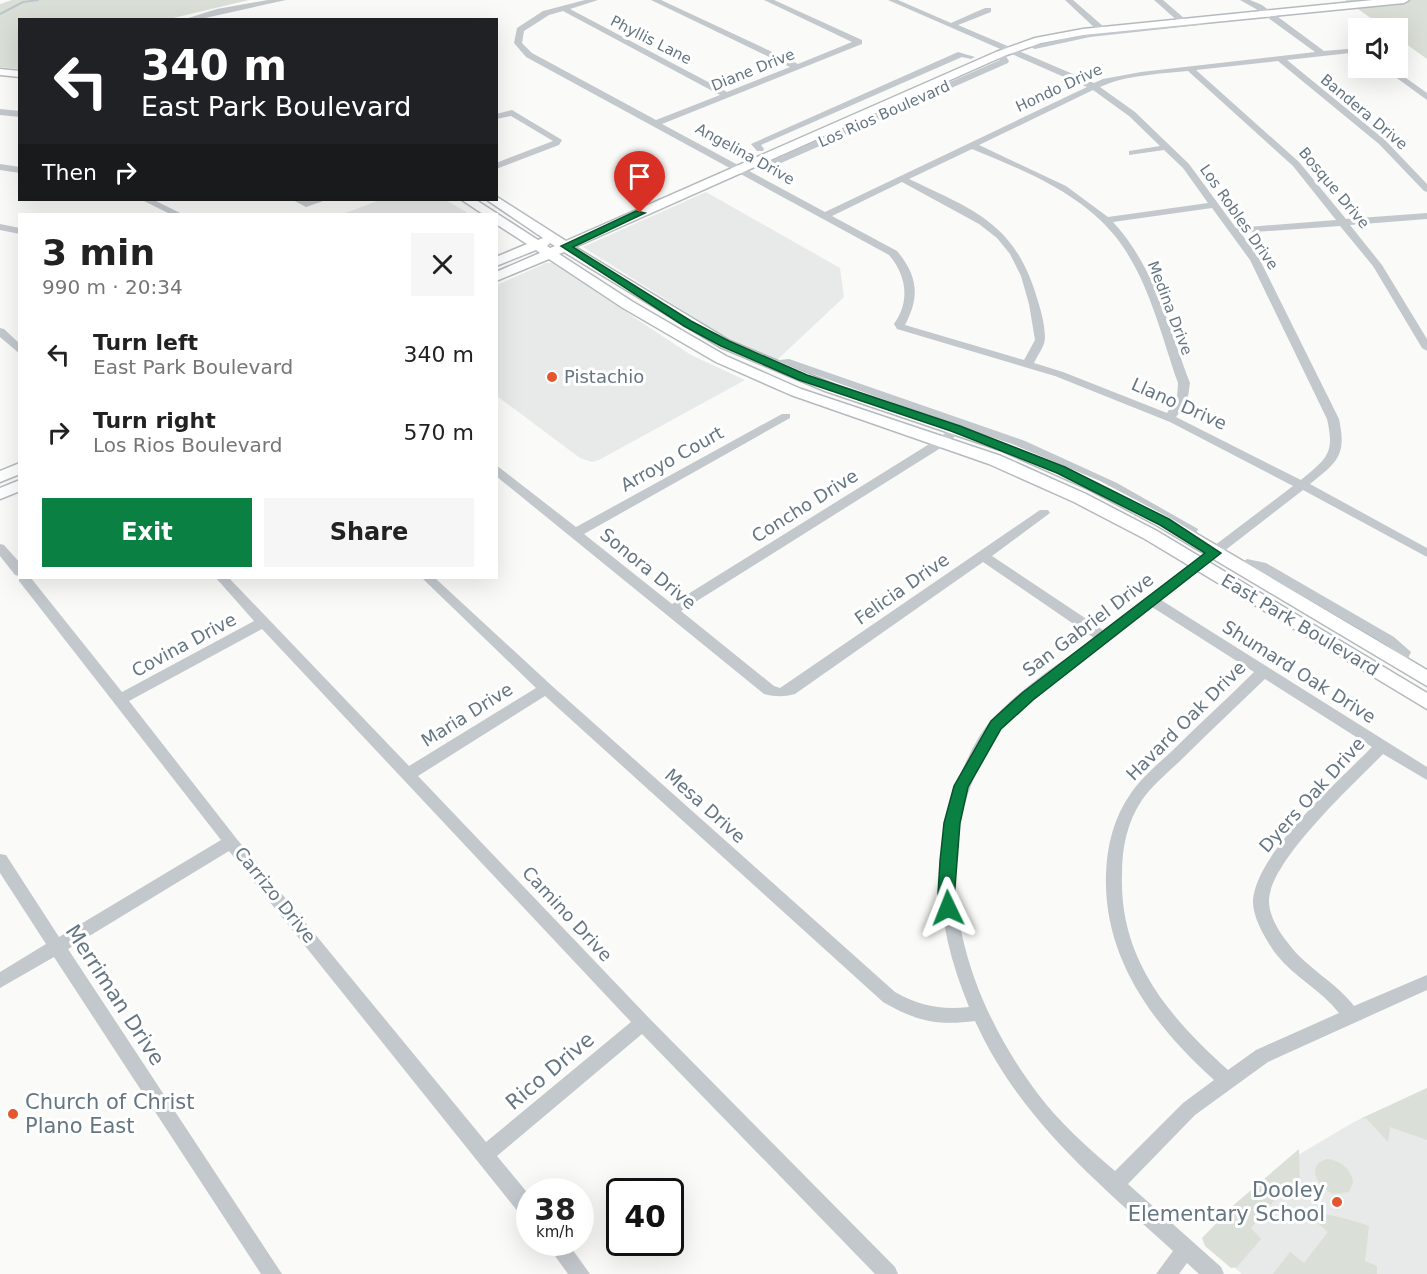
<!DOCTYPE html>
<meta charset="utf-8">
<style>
:root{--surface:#fff;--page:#f6f6f6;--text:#222;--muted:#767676;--accent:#0b8043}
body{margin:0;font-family:"DejaVu Sans",sans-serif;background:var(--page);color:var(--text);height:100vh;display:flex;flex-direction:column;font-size:22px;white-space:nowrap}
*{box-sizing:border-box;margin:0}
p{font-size:20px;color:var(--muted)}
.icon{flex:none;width:33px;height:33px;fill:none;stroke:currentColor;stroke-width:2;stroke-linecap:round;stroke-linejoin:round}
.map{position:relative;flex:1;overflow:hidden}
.details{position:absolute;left:18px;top:213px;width:480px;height:366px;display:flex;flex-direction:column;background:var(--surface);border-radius:0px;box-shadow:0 6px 24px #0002}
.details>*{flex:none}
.top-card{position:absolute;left:18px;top:18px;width:480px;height:183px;border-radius:0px;box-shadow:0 6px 24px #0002;background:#202124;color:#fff;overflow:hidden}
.fabs{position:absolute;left:1348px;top:18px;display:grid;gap:12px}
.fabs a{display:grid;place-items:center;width:60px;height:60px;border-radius:0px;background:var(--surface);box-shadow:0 6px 24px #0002;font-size:30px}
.speed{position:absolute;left:516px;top:1178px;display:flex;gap:12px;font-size:30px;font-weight:700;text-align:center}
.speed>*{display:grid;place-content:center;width:78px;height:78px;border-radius:50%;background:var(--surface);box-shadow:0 6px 24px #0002;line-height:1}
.speed small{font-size:15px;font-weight:400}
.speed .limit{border:3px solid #111;border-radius:9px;background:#fff;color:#111}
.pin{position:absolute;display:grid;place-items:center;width:51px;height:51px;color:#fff;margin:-62px -26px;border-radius:50% 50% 50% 0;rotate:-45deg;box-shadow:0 0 6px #0007}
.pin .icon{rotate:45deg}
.me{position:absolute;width:66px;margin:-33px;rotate:358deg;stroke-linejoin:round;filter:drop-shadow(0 0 4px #0008)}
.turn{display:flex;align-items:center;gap:21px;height:126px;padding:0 24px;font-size:27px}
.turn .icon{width:78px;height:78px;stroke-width:2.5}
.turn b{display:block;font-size:42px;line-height:51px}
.then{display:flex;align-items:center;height:57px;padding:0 24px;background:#0003;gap:12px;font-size:22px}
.round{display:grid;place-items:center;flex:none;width:63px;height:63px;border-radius:0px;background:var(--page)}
.headline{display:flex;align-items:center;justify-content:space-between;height:102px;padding:0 24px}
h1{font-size:36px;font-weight:700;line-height:45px}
.primary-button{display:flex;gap:12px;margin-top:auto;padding:12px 24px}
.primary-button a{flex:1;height:69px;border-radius:0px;background:var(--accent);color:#fff;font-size:24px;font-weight:700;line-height:69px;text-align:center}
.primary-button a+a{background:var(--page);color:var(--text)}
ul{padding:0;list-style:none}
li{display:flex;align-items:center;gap:18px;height:78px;padding:0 24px}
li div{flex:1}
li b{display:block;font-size:22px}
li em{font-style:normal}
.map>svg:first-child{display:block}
.built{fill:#e8e9e9}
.green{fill:#dadfd7}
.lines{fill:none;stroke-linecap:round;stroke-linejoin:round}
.stream{stroke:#bbc7cb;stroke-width:2}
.major-casing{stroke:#b5babe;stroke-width:3}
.minor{fill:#c3c8cc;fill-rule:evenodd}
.major{fill:#fff;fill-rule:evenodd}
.route{fill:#0b8043;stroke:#07532c;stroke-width:1.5}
.poi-dot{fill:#e4572e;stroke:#fff;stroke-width:2}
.labels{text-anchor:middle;stroke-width:6;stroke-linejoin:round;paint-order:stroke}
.far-street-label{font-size:15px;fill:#657683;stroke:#fff}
.poi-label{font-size:18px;fill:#657683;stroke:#fff;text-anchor:start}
.street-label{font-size:18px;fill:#657683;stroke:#fff}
.near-street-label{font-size:21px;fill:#657683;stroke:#fff}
.near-poi-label{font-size:21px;fill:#657683;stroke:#fff;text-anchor:start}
</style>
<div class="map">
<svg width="1427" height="1274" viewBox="0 0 1427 1274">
<rect width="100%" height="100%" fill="#fafaf8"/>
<g class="built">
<polygon points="706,192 840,268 844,297 776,361 730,340 583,247"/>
<polygon points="380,200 446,200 469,214 343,214"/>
<polygon points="546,263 552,263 691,355 745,380 599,460 592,462 580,458 497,396 497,285"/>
<polygon points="1427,1088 1427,1274 1242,1274 1205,1242 1288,1161 1354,1122"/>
</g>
<g class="green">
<polygon points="12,0 249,0 169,19 20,20 19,69 0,67 0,4"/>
<polygon points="1345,0 1427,0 1427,59 1398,38 1398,28 1385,28"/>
<polygon points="1427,1088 1427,1140 1390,1127 1388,1142 1366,1118 1360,1119"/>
<polygon points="1299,1149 1300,1192 1293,1200 1280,1193 1251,1228 1261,1239 1237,1267 1231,1268 1205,1246 1202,1238 1236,1203"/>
<path d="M1327,1159C1340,1160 1351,1169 1353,1182L1349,1192L1333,1194C1319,1187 1304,1166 1327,1159Z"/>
<path d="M1321,1214C1326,1213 1363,1223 1369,1226L1365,1261L1377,1266V1274H1273L1290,1252L1304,1263L1328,1232L1315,1221Z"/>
</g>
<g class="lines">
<polyline class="stream" points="0,14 23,2 38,0"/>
<defs>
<g id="major">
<path d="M1373,0H1409L1404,3L1083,35L1041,43L1004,56L575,247L730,341L835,385L1012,444L1100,481L1170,518L1427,670V686L1158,526L1088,489L1000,450L825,391L720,347L564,252L559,254L633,302L726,356L801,389L1001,456L1086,494L1157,531L1427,693V709L1145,539L1074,502L989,464L791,395L716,362L623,308L549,259L496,281V272L540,253L536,250L496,266V257L527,244L496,224V214H483L462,200H476L538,240L543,238L487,200L497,197L566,241L996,52L1035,38L1083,29ZM550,243L555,246L550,248L547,246Z"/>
<polygon points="0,69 20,71 20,77 0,75"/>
<polygon points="20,463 20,474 0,482 0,471"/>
<polygon points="20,480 20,491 0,499 0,488"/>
</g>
</defs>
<use href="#major" class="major-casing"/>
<g class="minor">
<polygon points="268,0 286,0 196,20 182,20 217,9"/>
<path d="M585,0H598L570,9L727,92L790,67L651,0H661L798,64L852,42L764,0H774L862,40V44L662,124L825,212L1087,87L888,0H898L951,23L985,8H991V12L958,25L1094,83L1103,79L1141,72L1315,52L1256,9L1240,0H1250L1262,5L1324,51L1359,48V52L1287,60L1385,140L1427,184V192L1424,191L1379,144L1278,61L1196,70L1299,162L1346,219L1427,213V219L1350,225L1382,265L1427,339V351L1422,348L1373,266L1340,226L1241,233L1260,260L1339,419C1347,456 1337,462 1310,484L1427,548V557L1303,490L1161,600L1427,767V780L1383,754C1355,783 1269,861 1269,901C1269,916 1279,932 1288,943C1306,968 1336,982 1354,1006L1427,975V990L1268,1062L1195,1115L1128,1184L1221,1267L1224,1274H1199L1187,1263L1179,1274H1156L1173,1251C1096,1181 1019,1118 975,1021C938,1026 915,1021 883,1002L545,696L418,776L649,1018L895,1267L898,1274H875L642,1034L497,1156L530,1196V1220L523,1218L229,851L68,949L282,1274H261L54,957L0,988V972L46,944L0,873V854L6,855L59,937L221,840L19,581V576L15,575L0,556V544L4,545L20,563V578H31L122,692L254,621L216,578H229L409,766L536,688L422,578H435L551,685L895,992C920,1006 941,1010 969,1007C937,929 928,855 960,776C967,759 976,739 988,724C1017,690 1059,664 1094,638L983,562L795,694C783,697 776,697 764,694L496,476V465L576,527L782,414H790V418L584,534L672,604L939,438L955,425L788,365L776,370L771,367L779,360L789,359L1025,441L1117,483L1198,529L1193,540H1185L1183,537L1185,531C1112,491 1039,455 961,427L960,431L947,444L681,611L774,686L780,688L1040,510H1048L1050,513L992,556L1103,630L1293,486L1170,422L1055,376L897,329L894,324C910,302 907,276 889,255L526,57L514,43L517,28L543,11ZM563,11L720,95L656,120L532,53L522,43L524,31L549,15ZM1188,71L1293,166L1336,220L1236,228L1189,164L1135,112L1100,87C1126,75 1159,74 1188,71ZM1093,90L1129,116L1160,146L1129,151V155L1164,150L1183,168L1208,203L1108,217L1066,186L979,145ZM972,149C1023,170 1079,192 1115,236C1148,277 1161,335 1178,383L1177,398L1167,413L1063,372L1034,363C1037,356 1045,346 1045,338C1045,326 1041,310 1037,298C1015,223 974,210 909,179ZM902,182L979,224L997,238L1010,254L1021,276L1029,304L1035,340L1024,360L905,325C920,297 918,276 897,251L832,216ZM1212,208L1250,260L1327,419C1335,454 1327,458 1301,480L1176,417L1187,403L1190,383C1169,328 1154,266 1113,222ZM1152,607L1254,672C1227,699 1199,724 1172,751C1158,764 1142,777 1131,793C1114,817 1107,845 1106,874C1103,959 1154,1026 1214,1080L1183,1103L1115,1171C1087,1147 1060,1123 1038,1094C972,1007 930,888 972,783C979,766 986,749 997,734C1014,711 1039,694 1062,677C1092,654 1122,630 1152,607ZM262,629L631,1022L486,1142L236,838L129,701ZM1265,679L1372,747C1339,781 1257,852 1253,900C1252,917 1266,940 1276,954C1294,977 1321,990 1339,1013L1256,1050L1228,1070C1168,1016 1119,959 1122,874C1122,848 1127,822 1142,800C1153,784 1169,772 1183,758C1210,731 1238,705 1265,679Z"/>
<polygon points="1065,0 1073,0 1104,27 1104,31 1098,31"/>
<polygon points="1154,0 1163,0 1185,19 1185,22 1200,21 1204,23 1200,25 1090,37 1035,49 1021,44 1025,42 1035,45 1090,33 1180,23"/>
<polygon points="958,52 975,57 971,59 962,57 761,145 764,149 763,151 757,151 751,144"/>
<polygon points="997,52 1003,52 1009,61 1008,63 772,167 756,166 751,163 756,160 768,162 1000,60 996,54"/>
<polygon points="1383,68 1392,68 1427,93 1427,100"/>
<polygon points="0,109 20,111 20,117 0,115"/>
<polygon points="512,110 562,140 559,145 496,169 496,163 553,141 511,116 496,119 496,114"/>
<polygon points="0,164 20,167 20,173 0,170"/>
<polygon points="142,200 154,200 182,214 170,214"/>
<polygon points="293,200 326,200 306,207"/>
<polygon points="0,224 20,228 20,234 0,230"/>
<polygon points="0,328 4,329 20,344 20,354 0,337"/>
<polygon points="1247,559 1266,563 1394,637 1411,652 1404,666 1394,666 1392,662 1397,653 1384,643 1257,570 1249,568 1240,572 1235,571 1234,568"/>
<polygon points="545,1242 567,1242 590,1274 568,1274"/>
</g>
<use href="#major" class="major"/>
</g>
<polygon class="route" points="636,211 645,213 573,247 691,321 729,341 807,375 960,426 1065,467 1169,519 1221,553 1033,700 1001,729 968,787 960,823 953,913 942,913 938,894 940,861 944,823 954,786 991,721 1022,693 1205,553 1160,525 1057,473 951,431 799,380 721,346 684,326 561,246"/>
<g class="poi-dot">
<circle cx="552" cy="377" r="6"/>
<circle cx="13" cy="1114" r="6"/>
<circle cx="1337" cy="1202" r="6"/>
</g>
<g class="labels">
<g class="far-street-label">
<text transform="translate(651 40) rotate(27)" y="5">Phyllis Lane</text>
<text transform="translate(753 70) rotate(-22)" y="5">Diane Drive</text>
<text transform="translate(1059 88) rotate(-25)" y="5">Hondo Drive</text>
<text transform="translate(1364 112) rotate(40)" y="5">Bandera Drive</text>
<text transform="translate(884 114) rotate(-24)" y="5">Los Rios Boulevard</text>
<text transform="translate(745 154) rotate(29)" y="5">Angelina Drive</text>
<text transform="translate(1334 188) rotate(50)" y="5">Bosque Drive</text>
<text transform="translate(1239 217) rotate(55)" y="5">Los Robles Drive</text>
<text transform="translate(1170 308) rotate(69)" y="5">Medina Drive</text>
</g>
<g class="poi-label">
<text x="564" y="383">Pistachio</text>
</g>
<g class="street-label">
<text transform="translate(1179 404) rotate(24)" y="6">Llano Drive</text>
<text transform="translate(672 459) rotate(-29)" y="6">Arroyo Court</text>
<text transform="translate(805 506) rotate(-32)" y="6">Concho Drive</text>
<text transform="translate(648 569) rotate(39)" y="6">Sonora Drive</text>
<text transform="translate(902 589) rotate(-35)" y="6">Felicia Drive</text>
<text transform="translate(1088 625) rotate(-37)" y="6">San Gabriel Drive</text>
<text transform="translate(1300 625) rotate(31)" y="6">East Park Boulevard</text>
<text transform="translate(184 645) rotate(-28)" y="6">Covina Drive</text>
<text transform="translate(1299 672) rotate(32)" y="6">Shumard Oak Drive</text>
<text transform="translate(467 715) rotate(-32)" y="6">Maria Drive</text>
<text transform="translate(1186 721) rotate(-45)" y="6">Havard Oak Drive</text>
<text transform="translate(1312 795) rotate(-48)" y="6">Dyers Oak Drive</text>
<text transform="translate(705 806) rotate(42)" y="6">Mesa Drive</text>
<text transform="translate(275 895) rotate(51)" y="6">Carrizo Drive</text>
<text transform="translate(567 914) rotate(47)" y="6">Camino Drive</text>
</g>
<g class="near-street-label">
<text transform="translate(115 995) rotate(57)" y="7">Merriman Drive</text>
<text transform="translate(550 1071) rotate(-40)" y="7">Rico Drive</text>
</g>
<g class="near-poi-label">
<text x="25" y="1109">Church of Christ<tspan x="25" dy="24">Plano East</tspan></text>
<text x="1325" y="1197" text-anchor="end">Dooley<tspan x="1325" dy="24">Elementary School</tspan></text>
</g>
</g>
</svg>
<div class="fabs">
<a><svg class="icon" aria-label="sound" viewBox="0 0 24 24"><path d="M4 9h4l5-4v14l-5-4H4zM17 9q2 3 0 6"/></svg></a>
</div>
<div class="speed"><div>38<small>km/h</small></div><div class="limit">40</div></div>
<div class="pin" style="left:640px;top:213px;background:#d93025"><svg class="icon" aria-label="arrive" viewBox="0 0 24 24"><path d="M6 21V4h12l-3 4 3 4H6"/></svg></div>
<svg class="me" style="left:948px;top:908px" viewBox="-20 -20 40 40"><path d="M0-17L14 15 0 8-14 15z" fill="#0b8043" stroke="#fff" stroke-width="4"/></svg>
<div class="top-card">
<div class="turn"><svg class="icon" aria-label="left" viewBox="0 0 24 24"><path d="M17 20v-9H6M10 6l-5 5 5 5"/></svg><div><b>340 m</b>East Park Boulevard</div></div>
<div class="then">Then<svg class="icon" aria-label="right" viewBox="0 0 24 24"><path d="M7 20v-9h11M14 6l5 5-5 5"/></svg></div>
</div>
<section class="details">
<div class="headline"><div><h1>3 min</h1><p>990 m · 20:34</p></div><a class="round"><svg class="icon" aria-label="close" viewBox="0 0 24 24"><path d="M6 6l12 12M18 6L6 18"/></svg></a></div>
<ul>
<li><svg class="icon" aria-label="left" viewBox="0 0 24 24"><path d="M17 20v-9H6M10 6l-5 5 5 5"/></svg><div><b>Turn left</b><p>East Park Boulevard</p></div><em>340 m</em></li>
<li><svg class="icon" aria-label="right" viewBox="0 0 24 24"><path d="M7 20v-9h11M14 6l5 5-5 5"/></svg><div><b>Turn right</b><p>Los Rios Boulevard</p></div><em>570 m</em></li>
</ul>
<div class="primary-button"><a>Exit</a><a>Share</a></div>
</section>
</div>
